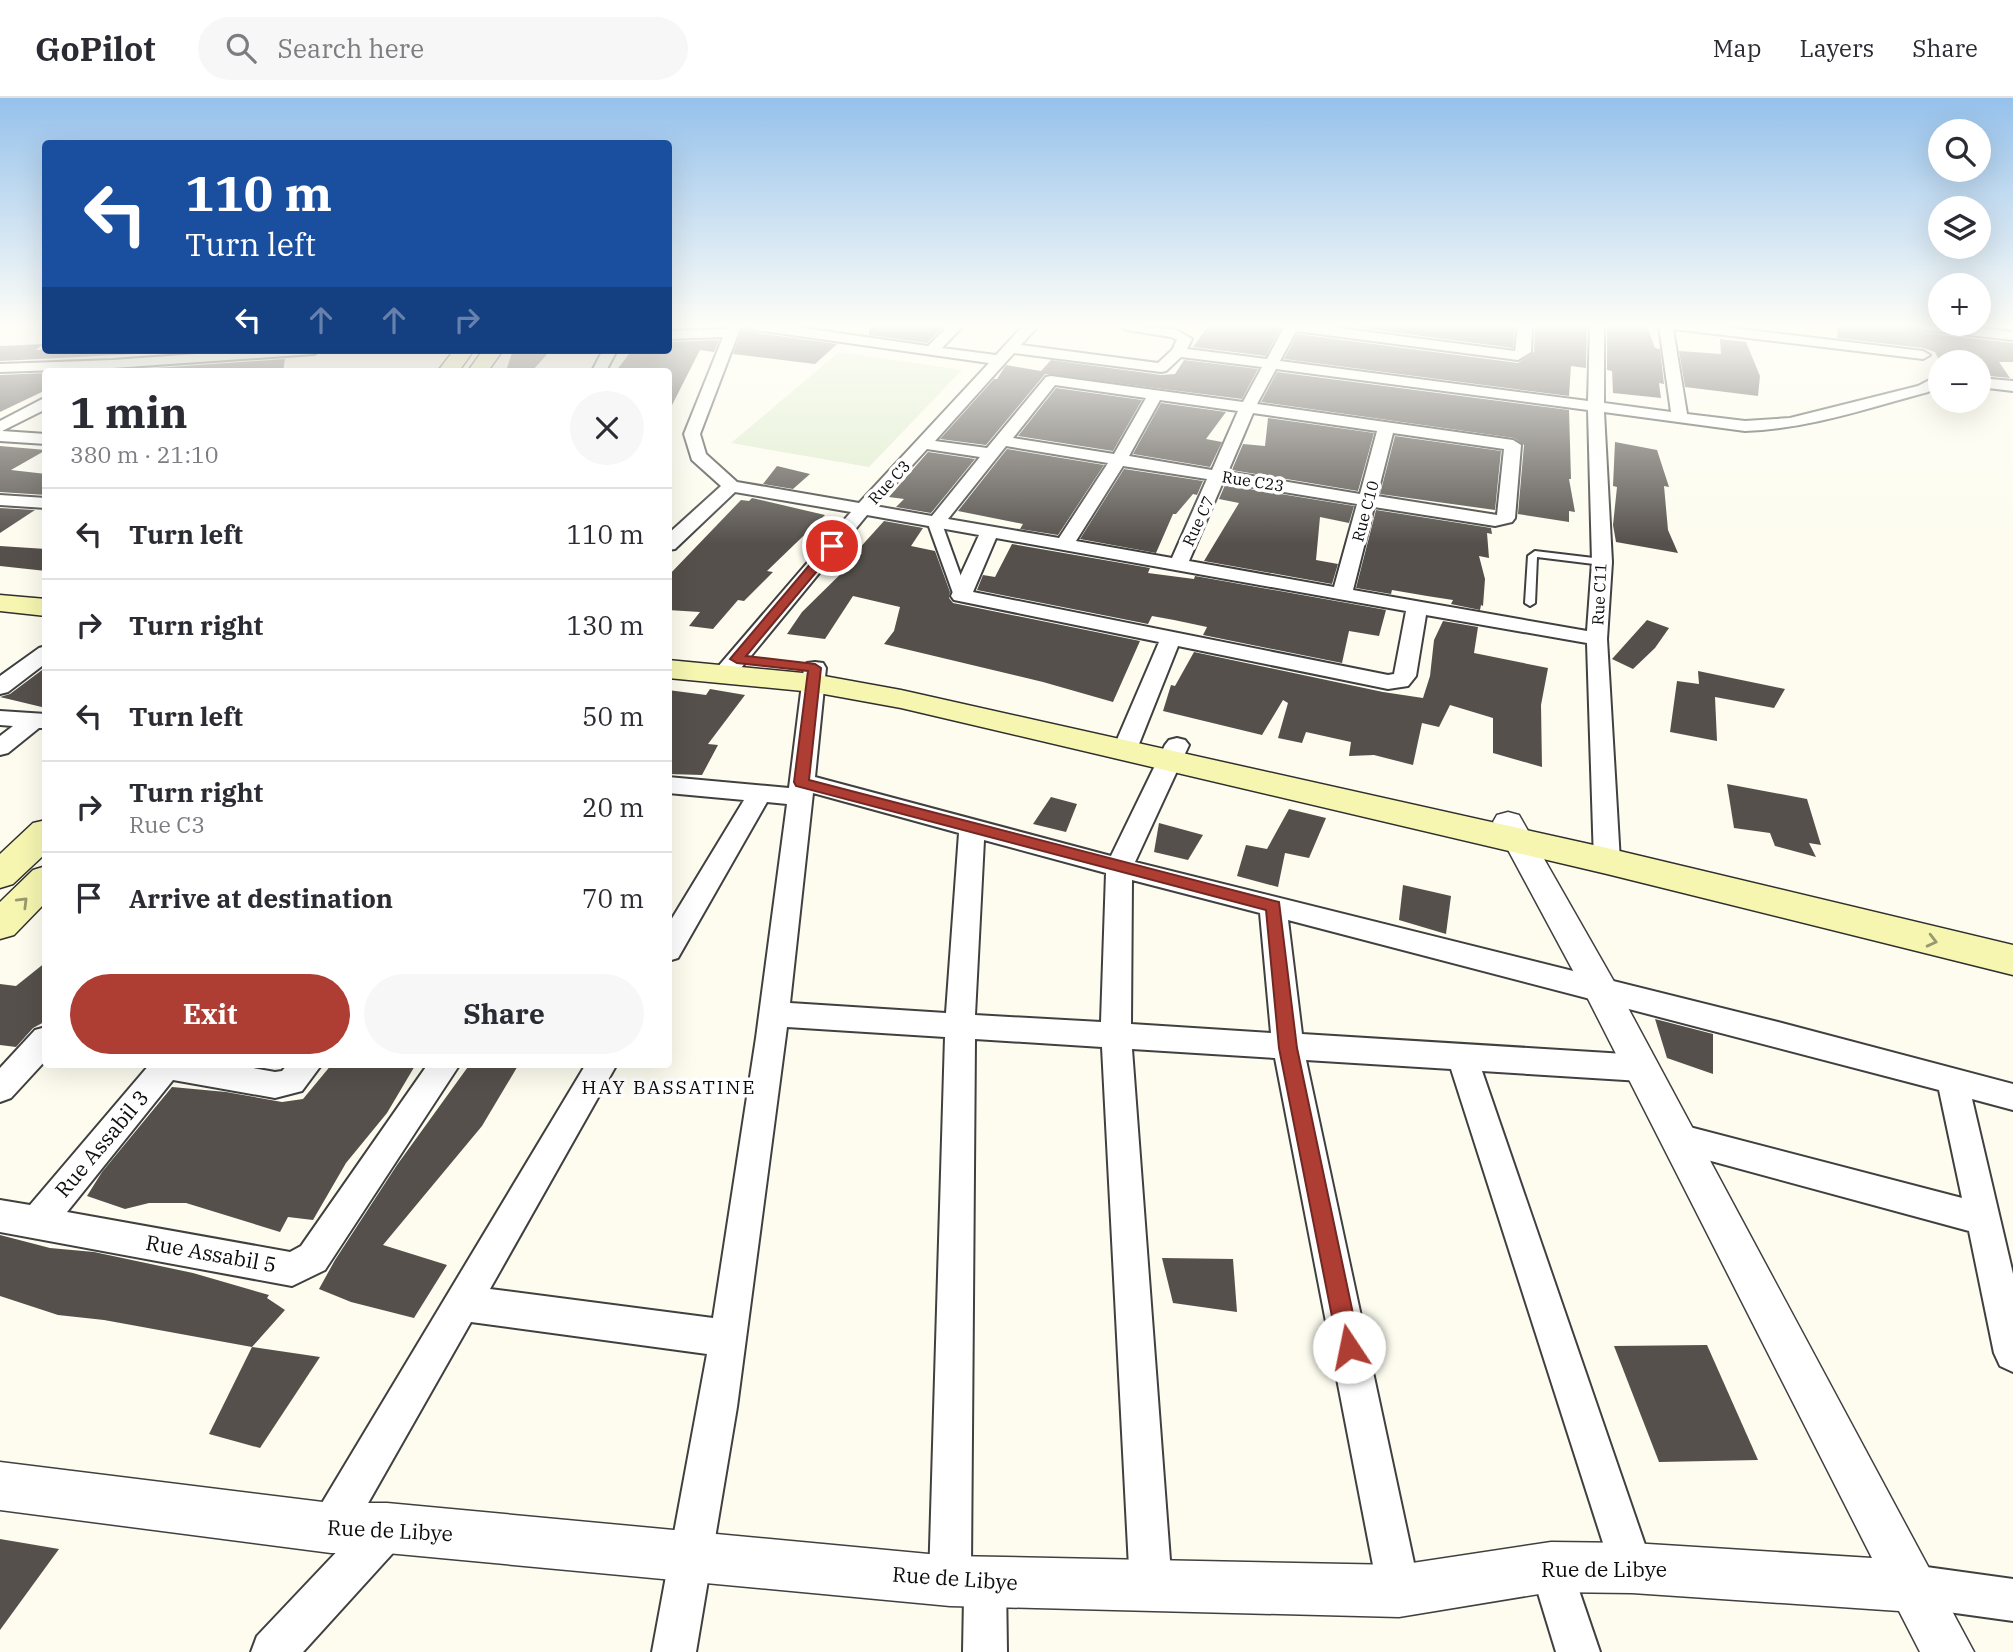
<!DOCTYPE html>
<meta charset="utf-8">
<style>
:root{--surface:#fff;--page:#f7f7f7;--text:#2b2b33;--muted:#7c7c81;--line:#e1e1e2;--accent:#ae3d34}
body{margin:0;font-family:"IBM Plex Serif",serif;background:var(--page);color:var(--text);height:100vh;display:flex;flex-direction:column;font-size:26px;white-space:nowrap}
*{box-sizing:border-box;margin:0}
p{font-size:23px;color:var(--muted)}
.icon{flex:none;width:38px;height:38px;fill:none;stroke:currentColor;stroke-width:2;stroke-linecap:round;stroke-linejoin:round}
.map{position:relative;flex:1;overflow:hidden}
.drawer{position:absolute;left:42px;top:270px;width:630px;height:700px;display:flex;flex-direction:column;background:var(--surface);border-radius:7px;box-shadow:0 7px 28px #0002}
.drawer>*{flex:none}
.top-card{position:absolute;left:42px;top:42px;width:630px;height:214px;border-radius:7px;box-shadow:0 7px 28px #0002;background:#1a4fa0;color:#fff;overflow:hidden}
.buttons{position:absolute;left:1928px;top:21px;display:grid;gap:14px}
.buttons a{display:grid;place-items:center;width:63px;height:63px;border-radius:50%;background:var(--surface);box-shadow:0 7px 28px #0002;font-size:35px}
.pin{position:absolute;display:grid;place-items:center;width:60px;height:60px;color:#fff;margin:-30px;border:4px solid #fff;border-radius:50%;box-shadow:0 2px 7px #0007}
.me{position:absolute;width:77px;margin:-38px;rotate:349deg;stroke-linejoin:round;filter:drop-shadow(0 0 5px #0008)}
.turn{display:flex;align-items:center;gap:24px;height:147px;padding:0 28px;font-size:32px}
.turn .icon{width:91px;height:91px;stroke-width:2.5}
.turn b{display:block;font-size:49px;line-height:60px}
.lanes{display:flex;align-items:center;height:66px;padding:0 28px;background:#0003;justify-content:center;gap:35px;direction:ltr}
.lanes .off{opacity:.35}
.round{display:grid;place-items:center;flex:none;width:74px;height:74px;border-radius:37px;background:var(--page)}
.head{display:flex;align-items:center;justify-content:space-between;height:119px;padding:0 28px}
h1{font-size:42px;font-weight:800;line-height:52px}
.action{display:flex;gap:14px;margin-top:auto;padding:14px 28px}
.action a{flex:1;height:80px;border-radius:42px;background:var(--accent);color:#fff;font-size:28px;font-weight:800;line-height:80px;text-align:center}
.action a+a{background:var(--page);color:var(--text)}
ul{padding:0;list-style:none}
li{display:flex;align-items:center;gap:21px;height:91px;padding:0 28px;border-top:2px solid var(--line)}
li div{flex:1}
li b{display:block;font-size:26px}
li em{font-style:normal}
header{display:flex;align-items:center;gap:42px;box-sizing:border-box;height:98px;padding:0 35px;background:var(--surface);border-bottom:2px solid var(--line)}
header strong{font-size:33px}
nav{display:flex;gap:38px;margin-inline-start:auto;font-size:24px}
.search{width:490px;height:63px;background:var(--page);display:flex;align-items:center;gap:18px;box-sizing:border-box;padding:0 24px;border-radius:38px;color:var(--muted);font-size:26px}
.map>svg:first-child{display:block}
.pitch{fill:#deeccd}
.building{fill:#55504b}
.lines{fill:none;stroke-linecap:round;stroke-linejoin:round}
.service-casing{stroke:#404040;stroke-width:4}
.pedestrian-casing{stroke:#404040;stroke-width:4}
.minor-casing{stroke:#404040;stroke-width:4}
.tertiary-casing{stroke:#404040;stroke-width:3}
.secondary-casing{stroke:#2f2f2f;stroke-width:3}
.service{fill:#fff;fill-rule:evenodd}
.pedestrian{fill:#fff;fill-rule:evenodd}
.minor{fill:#fff;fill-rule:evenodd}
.tertiary{fill:#fff;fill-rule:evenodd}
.secondary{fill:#f6f6b1;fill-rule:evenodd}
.oneway{stroke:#99996f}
.route{fill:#ae3d34;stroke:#712822;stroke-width:2}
.labels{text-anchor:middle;stroke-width:7;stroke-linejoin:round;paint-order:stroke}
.far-street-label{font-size:16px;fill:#0d0d0d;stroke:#fff}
.neighbourhood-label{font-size:19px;letter-spacing:2px;fill:#0d0d0d;stroke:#fff}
.near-street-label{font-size:21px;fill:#0d0d0d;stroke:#fff}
</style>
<header>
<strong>GoPilot</strong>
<div class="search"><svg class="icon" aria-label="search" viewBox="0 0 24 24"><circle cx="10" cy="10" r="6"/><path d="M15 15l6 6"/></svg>Search here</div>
<nav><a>Map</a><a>Layers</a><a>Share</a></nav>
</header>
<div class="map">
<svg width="2013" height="1554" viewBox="0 0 2013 1554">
<rect width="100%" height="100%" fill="#fdfcef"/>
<polygon class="pitch" points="839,254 962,272 869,369 731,345"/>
<g class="building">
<polygon points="743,228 756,235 837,246 815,266 733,256"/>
<polygon points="869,228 944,228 927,245 869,237"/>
<polygon points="1208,228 1278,228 1280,231 1266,258 1193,249"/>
<polygon points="1346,228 1515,228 1513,250"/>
<polygon points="1535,228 1587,228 1586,270 1571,268 1569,298 1284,261 1297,236 1518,265 1534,254"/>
<polygon points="1607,228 1647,228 1655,250 1660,251 1664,286 1659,285 1661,300 1613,295 1612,273 1607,272"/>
<polygon points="1838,228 1915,228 1925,235 2013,245 2013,264 1999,264 2010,280 1979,277 1979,264 1940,264 1935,254 1923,250 1837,240"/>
<polygon points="1720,241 1746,244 1760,278 1758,298 1685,289 1679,253 1721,256"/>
<polygon points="719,242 714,254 700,252 668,315 668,273 616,273 632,252 668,252 668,244"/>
<polygon points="43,246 36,252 215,252 0,263 0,248"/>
<polygon points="513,252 551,252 532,273 506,273"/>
<polygon points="285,261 283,273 102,273 113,273"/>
<polygon points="1051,262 1161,277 1175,276 1184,262 1258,271 1242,301 1045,276 986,347 940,341 994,281 997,281 1006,267 1041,273"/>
<polygon points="1277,274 1569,312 1571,381 1569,381 1575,414 1569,413 1569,424 1518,416 1524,347 1514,340 1261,304"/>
<polygon points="46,275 46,292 0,314 0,277"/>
<polygon points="1056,290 1142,302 1113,353 1018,338"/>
<polygon points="1161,305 1226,314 1206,341 1222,344 1210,369 1133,356"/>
<polygon points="1268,320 1374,335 1358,393 1232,372 1243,346 1265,348"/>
<polygon points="1395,338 1501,353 1495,412 1380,396"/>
<polygon points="1615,344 1657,352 1669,389 1664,388 1668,432 1678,455 1616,444 1613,427 1617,389 1613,388"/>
<polygon points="0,348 46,352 11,372 46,376 46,397 0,394"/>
<polygon points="1007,351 1104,367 1058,437 1020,431 1023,426 958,413"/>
<polygon points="928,354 975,361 931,415 896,409 904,401 889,399"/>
<polygon points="777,368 810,376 793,391 763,386"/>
<polygon points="1124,371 1203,383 1197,397 1193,396 1176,416 1173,416 1156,455 1080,441"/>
<polygon points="1225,387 1354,408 1349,425 1320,419 1316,462 1338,466 1332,486 1204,463 1239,405 1219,401"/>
<polygon points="752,400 825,417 767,473 773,474 744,503 738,502 713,531 689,528 700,514 668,512 668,478 741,402 749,403"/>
<polygon points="0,410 35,412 0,435"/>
<polygon points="1376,412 1491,430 1492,436 1487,435 1489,460 1479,458 1485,481 1483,508 1481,507 1480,512 1451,506 1453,502 1427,498 1392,492 1391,496 1356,490"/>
<polygon points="884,423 923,430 911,448 935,453 950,494 949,500 953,505 1140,543 1113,604 1043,584 884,546 894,533 900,509 853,498 825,541 787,536 802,514 862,455 856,454"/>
<polygon points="1012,446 1150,470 1148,475 1194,481 1195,478 1386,512 1379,538 1349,533 1342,565 1203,537 1207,529 1174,522 1152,518 1148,526 977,492 983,477 995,479"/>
<polygon points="0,448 46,451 46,473 0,468"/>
<polygon points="1647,522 1669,530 1655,550 1633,571 1612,561"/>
<polygon points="1443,523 1478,529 1474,555 1548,570 1541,607 1542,669 1493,655 1493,620 1450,607 1439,629 1422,625 1413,667 1374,657 1349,658 1351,644 1306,634 1302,645 1278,640 1288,605 1283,602 1262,637 1163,613 1171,587 1175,588 1194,554 1383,594 1423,600 1430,578 1434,542"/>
<polygon points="46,569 46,610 0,599 10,596"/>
<polygon points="1698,573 1785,591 1774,610 1715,599 1717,643 1670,634 1677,583 1699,586"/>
<polygon points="710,591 745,597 708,646 718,647 702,677 668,676 668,592 706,597"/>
<polygon points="1727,686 1807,701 1821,747 1809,745 1816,759 1775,748 1770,735 1734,730"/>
<polygon points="1051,699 1077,706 1066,734 1033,726"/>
<polygon points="1289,711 1326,720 1309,760 1285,755 1278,789 1237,778 1246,747 1267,751"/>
<polygon points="1159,725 1203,737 1188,762 1154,754"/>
<polygon points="1403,787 1451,798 1446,836 1399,822"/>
<polygon points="46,864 46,923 33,930 16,949 0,947 0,886 16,888"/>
<polygon points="1655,921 1713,936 1713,976 1667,960"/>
<polygon points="332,966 416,966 387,1015 346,1065 313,1122 288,1119 280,1134 186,1105 149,1105 125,1111 87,1098 102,1074 172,989 226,994 282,1004 303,1001"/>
<polygon points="470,966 519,966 482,1028 383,1147 447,1167 414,1220 351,1204 319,1191 335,1162 397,1067"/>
<polygon points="0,1137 50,1150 94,1154 193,1175 269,1197 267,1200 285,1212 252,1249 104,1222 58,1217 0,1198"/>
<polygon points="1162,1160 1233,1161 1237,1214 1173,1205"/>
<polygon points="1707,1247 1758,1362 1659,1364 1614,1248"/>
<polygon points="252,1249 320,1259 260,1350 209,1336"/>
<polygon points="0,1441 59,1451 0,1532"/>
</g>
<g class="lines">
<defs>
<polygon id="service" points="1535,453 1602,461 1606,464 1602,467 1537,459 1535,505 1530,508 1525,505 1528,458"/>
<polygon id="pedestrian" points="934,419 941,423 968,498 966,501 961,502 954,498 927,423"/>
<g id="minor">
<path d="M727,228H741L700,336L706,356L737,384L859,405L989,265L756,232L749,228H789L928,248L948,228H963L942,250L996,257L1023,228H1038L1021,247L1158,265L1172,252L1177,242L1171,239L1127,232L1120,228L1175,231L1192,241L1187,251L1267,261L1283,231L1280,228H1322L1515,253L1518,228H1532L1531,254L1518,262L1296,233L1280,263L1588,303L1590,228H1604V305L1671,314L1659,228H1716L1923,253L1930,257L1923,261L1673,231L1687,316L1745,323L1790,320L1918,288L1941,276V287L1928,294C1868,310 1808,331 1745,333L1604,314L1612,464L1607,541L1620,763L1616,770L1607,772L1598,770L1594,763L1587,545L1426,517L1416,578L1408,588L1388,591L1178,548L1137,651L1133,656L1125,658L1117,656L1113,651L1159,544L954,502L951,498L979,437L867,417L732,581H716L713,576L716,571L851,414L735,394L675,451L668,452V436L721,388L692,362L684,336L723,239L668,241V233L726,231ZM1014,255L1161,274L1166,273L1181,259L1262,269L1243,304L1051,278L1046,279L987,350L935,343ZM1276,271L1588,312L1592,464L1587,533L1353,492L1374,409L1495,428L1512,424L1515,420L1521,347L1513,342L1257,306ZM1055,287L1146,300L1114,356L1013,340ZM1160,302L1238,313L1212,372L1129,358ZM1253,315L1377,333L1360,396L1228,374ZM1393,335L1504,351L1497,417L1377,398ZM1006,348L1108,365L1059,440L948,421ZM927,351L980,359L932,418L875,408ZM1123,368L1207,381L1172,460L1076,443ZM1223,384L1357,406L1334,489L1189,463ZM996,440L1406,513L1394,576L1388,577L973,494Z"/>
<polygon points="1918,228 1965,228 2013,234 2013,242 1925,232"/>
<polygon points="252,252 321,252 314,256 113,270 0,274 0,266 113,262"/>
<polygon points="603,252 617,252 606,273 592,273"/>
<polygon points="1979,280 2013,283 2013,293 1979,289"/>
<polygon points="46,299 46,311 2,333 46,336 46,346 0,343 0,323"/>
<polygon points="0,397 46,400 46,410 0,407"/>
<polygon points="46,548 46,565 8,594 0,596 0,578 39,550"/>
<path d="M815,564L823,565L826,570L815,679L1111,758L1165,647L1169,642L1177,640L1185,642L1189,647L1135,764L1778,924L2013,986V1012L1972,1001L2013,1176V1274L2000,1268L1994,1255L1969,1133L1678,1054L1667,1050L1662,1040L1667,1030L1678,1026L1962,1100L1939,992L1288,822L1302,936L1641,957L1652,961L1656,970L1652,979L1641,983L1482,973L1653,1470L1647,1485L1632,1491L1617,1485L1611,1470L1451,971L1306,962L1420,1493L1414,1508L1399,1514L1384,1508L1378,1493L1275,960L1132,951L1172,1489L1166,1504L1151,1510L1136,1504L1130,1489L1102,949L975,941L971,1469L985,1463L1000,1469L1006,1484L1007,1554H963L964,1499L950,1504L935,1498L929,1483L945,939L787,929L737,1309L696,1554H652L707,1256L471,1224L346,1444L372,1415L387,1409L402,1415L408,1430L402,1445L303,1554H251L257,1538L345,1445L331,1451L316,1445L310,1430L316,1415L586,966H617L490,1191L713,1220L756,940L787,706L767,704L678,860L668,863V827L744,702L668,695V679L789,690L804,570L807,565ZM813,695L959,735L946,915L790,905ZM984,742L1106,775L1101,924L975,917ZM1132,782L1260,815L1271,935L1131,926Z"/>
<polygon points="0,613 46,616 46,630 39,630 8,655 0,657 0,638 13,628 0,627"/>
<polygon points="46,929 46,962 11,1000 0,1004 0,970 35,932"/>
<polygon points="150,966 230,966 275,974 282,973 288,966 322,966 302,993 275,1000 173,982 67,1114 290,1154 301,1148 428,966 460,966 325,1172 292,1188 0,1134 0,1102 30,1107"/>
<polygon points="1551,1448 1566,1454 1600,1554 1556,1554 1530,1469 1536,1454"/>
<polygon points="1912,1467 2013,1481 2013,1523 1912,1509 1897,1503 1891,1488 1897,1473"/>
</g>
<polygon id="tertiary" points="1508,714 1519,717 1612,880 1974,1554 1920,1554 1899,1513 1632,1495 1551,1494 1399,1519 950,1508 387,1455 331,1455 0,1412 0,1364 331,1405 387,1405 950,1458 1399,1467 1551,1444 1632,1445 1872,1460 1585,895 1493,724 1497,717"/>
<g id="secondary">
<polygon points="454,252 474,252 459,273 438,273"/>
<polygon points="483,252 503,252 488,273 468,273"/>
<polygon points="0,497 46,501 46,518 0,513"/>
<polygon points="668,562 813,576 901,592 1607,750 2013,847 2013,877 1607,776 901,610 813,594 668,580"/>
<polygon points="46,722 46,755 13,786 0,790 0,756 33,725"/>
<polygon points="46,768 46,804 14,837 0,841 0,804 33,772"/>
</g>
</defs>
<use href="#service" class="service-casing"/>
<use href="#pedestrian" class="pedestrian-casing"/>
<use href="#minor" class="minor-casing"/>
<use href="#tertiary" class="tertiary-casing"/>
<use href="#secondary" class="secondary-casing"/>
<use href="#service" class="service"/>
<use href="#pedestrian" class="pedestrian"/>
<use href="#minor" class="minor"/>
<use href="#tertiary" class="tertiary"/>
<use href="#secondary" class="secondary"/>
</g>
<defs><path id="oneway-chevron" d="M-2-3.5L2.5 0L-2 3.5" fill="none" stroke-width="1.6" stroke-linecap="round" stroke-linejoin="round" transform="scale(1.75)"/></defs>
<g class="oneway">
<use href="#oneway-chevron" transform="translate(23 804) rotate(-45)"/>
<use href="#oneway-chevron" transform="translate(1932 843) rotate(14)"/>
</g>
<linearGradient id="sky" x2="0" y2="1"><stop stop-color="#95c1eb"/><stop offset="0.51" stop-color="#fefef8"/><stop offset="1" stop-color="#fefef8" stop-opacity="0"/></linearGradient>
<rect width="2013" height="446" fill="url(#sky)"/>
<polygon class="route" points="828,445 838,448 746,558 815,566 821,570 809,682 1279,804 1297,950 1360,1249 1357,1257 1349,1260 1341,1257 1338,1249 1279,950 1266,812 796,688 794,684 808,573 737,565 730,561"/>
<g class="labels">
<g class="far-street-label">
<text transform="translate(1253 383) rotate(9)" y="6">Rue C23</text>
<text transform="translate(889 384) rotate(-47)" y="6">Rue C3</text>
<text transform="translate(1365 413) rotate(-75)" y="6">Rue C10</text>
<text transform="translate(1198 423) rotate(-65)" y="6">Rue C7</text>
<text transform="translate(1599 496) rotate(-87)" y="6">Rue C11</text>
</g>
<g class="neighbourhood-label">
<text x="669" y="996">HAY BASSATINE</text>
</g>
<g class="near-street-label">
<text transform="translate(102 1046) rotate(-50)" y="7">Rue Assabil 3</text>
<text transform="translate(211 1156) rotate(10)" y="7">Rue Assabil 5</text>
<text transform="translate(390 1433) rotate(3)" y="7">Rue de Libye</text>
<text x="1604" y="1479">Rue de Libye</text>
<text transform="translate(955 1481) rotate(4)" y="7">Rue de Libye</text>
</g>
</g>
</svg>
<div class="buttons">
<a><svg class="icon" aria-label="search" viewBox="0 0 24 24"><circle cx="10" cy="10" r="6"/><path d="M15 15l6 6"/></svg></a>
<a><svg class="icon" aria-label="layers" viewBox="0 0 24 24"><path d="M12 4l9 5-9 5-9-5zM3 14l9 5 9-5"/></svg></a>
<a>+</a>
<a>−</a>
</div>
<div class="pin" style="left:832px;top:448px;background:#d93025"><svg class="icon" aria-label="arrive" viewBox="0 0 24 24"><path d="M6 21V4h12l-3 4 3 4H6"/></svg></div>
<svg class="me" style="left:1349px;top:1249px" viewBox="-20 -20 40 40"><circle r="19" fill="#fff"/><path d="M0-13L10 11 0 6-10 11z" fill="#ae3d34"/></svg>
<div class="top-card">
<div class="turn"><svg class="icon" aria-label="left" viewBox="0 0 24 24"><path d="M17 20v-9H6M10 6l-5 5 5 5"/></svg><div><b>110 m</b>Turn left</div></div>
<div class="lanes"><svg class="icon" aria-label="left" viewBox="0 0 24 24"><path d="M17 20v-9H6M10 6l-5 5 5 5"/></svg><svg class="icon off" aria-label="ahead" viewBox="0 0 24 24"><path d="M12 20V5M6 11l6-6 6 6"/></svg><svg class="icon off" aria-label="ahead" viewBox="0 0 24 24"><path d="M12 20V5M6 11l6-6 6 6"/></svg><svg class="icon off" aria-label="right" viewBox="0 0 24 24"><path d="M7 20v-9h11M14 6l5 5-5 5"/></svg></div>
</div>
<section class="drawer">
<div class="head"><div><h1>1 min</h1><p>380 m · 21:10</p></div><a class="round"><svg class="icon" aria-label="close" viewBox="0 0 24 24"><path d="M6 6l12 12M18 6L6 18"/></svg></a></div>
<ul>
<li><svg class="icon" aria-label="left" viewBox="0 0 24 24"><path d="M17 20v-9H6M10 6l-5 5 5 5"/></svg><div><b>Turn left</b></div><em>110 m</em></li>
<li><svg class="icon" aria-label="right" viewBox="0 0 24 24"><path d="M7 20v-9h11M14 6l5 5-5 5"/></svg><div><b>Turn right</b></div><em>130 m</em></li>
<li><svg class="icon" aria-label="left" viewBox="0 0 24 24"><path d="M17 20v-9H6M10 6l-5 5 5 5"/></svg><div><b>Turn left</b></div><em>50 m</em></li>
<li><svg class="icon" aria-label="right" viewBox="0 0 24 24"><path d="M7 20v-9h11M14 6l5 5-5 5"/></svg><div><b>Turn right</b><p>Rue C3</p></div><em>20 m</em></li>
<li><svg class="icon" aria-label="arrive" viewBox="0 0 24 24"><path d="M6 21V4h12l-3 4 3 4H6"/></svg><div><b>Arrive at destination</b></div><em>70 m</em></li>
</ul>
<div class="action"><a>Exit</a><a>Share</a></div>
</section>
</div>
